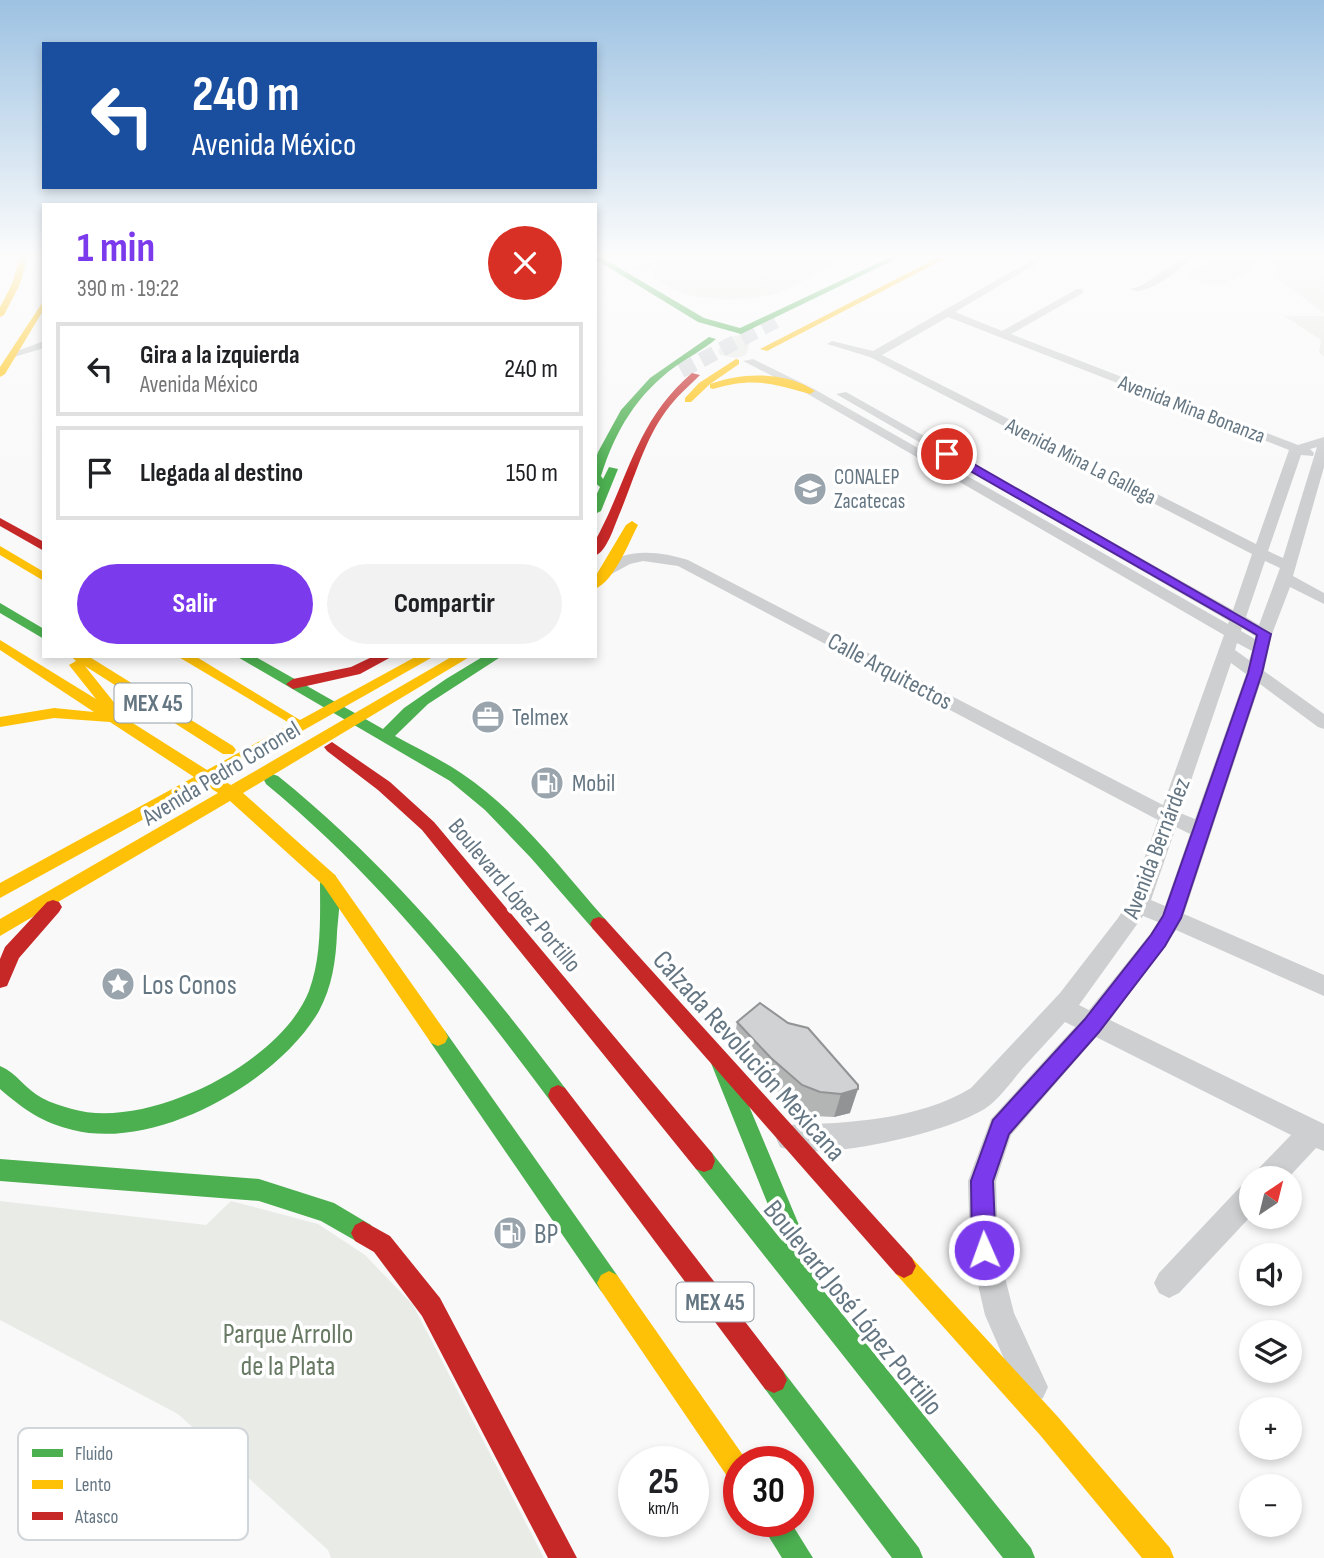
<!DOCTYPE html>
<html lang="es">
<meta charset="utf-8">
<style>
:root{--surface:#fff;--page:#f2f2f2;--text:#202124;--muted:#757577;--line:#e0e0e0;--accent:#7c3aed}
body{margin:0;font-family:"Sofia Sans Condensed",sans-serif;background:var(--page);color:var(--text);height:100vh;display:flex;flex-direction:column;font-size:26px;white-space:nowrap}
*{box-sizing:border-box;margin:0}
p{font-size:23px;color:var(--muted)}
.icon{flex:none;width:38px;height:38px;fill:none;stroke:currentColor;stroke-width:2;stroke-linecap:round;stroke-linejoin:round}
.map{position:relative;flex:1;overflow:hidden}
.panel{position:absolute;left:42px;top:203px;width:555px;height:455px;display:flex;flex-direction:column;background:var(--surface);border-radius:0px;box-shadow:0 4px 10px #0003}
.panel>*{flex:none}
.banner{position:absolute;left:42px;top:42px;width:555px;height:147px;border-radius:0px;box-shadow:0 4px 10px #0003;background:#1a4fa0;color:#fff;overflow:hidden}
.needle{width:46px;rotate:35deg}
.buttons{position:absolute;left:1239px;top:1166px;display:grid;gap:14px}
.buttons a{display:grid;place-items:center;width:63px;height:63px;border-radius:50%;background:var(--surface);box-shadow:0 4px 10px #0003;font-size:35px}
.speed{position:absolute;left:618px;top:1446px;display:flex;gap:14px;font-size:35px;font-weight:700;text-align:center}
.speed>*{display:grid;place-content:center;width:91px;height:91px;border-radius:50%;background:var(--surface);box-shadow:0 4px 10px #0003;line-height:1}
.speed small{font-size:18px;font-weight:400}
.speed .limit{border:10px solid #d22;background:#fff;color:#111}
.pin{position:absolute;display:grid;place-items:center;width:60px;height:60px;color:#fff;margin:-30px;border:4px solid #fff;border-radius:50%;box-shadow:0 2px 7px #0007}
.me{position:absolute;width:77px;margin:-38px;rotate:358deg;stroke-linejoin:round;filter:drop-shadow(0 0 5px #0008)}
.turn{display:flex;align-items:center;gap:24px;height:147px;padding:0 35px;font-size:32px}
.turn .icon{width:91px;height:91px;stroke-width:2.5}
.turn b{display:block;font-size:49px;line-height:60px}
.round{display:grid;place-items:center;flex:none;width:74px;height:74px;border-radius:37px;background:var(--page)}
.summary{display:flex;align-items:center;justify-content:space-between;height:119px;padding:0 35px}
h1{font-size:42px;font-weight:700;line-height:52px;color:var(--accent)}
.button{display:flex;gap:14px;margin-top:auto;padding:14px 35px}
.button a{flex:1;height:80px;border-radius:42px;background:var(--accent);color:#fff;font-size:28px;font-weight:700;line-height:80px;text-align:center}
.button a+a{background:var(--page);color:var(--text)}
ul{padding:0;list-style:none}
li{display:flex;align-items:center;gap:21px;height:94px;margin:0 14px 10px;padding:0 21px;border:4px solid var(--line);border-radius:0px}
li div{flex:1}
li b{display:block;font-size:26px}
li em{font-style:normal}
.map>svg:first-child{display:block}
.green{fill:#e8ebe6}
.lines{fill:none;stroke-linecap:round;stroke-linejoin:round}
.secondary-tunnel{stroke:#d4d8dc;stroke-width:15;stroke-dasharray:15 8;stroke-linecap:butt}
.street{fill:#cecfd0;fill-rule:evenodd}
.fast{fill:#4caf50;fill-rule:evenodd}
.slow{fill:#ffc107;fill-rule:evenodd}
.jam{fill:#c62828;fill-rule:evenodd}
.wall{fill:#b3b5b5}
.shaded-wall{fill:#929394}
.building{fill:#d0d2d3;stroke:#929394;stroke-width:2}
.route{fill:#7c3aed;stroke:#51269a;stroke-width:2}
.labels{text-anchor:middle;stroke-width:7;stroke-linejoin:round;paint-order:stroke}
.far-street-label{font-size:21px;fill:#657683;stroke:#fff}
.far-poi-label{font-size:21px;fill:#657683;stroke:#fff;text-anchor:start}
.shield{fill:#fff;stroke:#939fa8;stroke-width:2}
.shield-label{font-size:23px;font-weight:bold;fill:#657683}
.street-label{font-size:24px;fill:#657683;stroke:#fff}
.poi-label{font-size:24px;fill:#657683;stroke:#fff;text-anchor:start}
.near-poi-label{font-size:28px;fill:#657683;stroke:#fff;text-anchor:start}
.near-street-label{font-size:28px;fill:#657683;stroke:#fff}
.near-park-label{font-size:28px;fill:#687a64;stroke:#fff}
.key{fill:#fff;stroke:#d1d6da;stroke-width:2}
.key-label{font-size:19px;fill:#657683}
</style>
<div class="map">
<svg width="1324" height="1558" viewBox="0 0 1324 1558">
<rect width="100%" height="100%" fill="#f9f9f9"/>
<g class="green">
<path d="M663,256H847C825,267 803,283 780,292C748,304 679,303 654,277L653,267L643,272L632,269Z"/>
<path d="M1214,256H1246L1256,259L1257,263C1233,282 1220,293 1189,277L1188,274Z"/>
<polygon points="1270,256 1324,256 1324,313 1277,278"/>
<polygon points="1284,316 1324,316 1324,357 1319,352 1321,340"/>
<polygon points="739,335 751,339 746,355 736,358 720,355 718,351 723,339"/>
<polygon points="0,1201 206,1225 231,1201 318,1224 365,1255 413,1305 544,1558 331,1558 328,1550 178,1414 0,1320"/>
</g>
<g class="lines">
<polyline class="secondary-tunnel" points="681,371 777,320"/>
<g class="street">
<path d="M1039,256H1049L955,312L1002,331L1077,289H1083V293L1011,334L1298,445L1324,437V467L1293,576L1324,593V604L1290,587L1272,634L1264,671L1324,714V729L1318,727L1260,684L1184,914L1324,975V996L1176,930L1110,1020L1324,1124V1151L1316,1148L1288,1178H1256L1259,1168L1291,1135L1096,1037L1011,1135L996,1181L998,1250L1014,1313L1048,1387L1043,1398L1032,1403L1021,1398L985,1315L970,1250L968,1181L991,1119L1075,1027L1065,1022C1051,1038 1036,1053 1022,1069C1012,1081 1002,1095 990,1105C956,1132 819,1163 780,1147L776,1138L780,1129L789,1125C850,1123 918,1120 971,1088L1060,993L1118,918L1129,901L1158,820L678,566L643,561L630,564L606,577L598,572C621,546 659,551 688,560L1163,805L1224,635L806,393L743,361L753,359L814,389L1228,624L1229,621L836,394L846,392L1233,610L1252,554L870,357L827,344L832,341L873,351ZM948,317L1289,450L1256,544L882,355ZM1317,447L1283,558L1268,551L1301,455L1313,456L1314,453L1310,449ZM1265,561L1280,568L1259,625L1246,617ZM1242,628L1255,636V639L1241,631ZM1237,643L1252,651L1249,660L1235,650ZM1231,663L1246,674L1195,819L1180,813ZM1176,827L1190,834L1165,906L1151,900ZM1143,916L1158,922L1150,934L1089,1010L1079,1005Z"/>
<path d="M1185,256H1194C1182,268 1146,298 1130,289L1141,286Z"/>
<polygon points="44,341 44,348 14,357 9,354"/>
<polygon points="1251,1182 1251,1216 1179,1293 1169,1298 1159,1293 1154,1283 1159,1273 1241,1186"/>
</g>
<g class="fast">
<polygon points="595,256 599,256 704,318 740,328 893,256 902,256 741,334 698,322 595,259"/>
<path d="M709,337L716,339C704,349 689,357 676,366C637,394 615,431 601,476L603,479L609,467L618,469L601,511L595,514V498L600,487L595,483V461L598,452L621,410L650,378Z"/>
<polygon points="0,603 44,629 44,639 0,613"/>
<path d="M236,656H254L383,729L404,708L446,679L484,656H502L428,704L395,736C417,748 440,759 461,773C517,810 561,869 605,919L608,924L605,929L599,931L593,929L531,858L485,810L450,781Z"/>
<path d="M272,774L278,776C391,867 478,973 565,1088L568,1095L565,1102L558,1105L551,1102C464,985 379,877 266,784L264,780L266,776Z"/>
<path d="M329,873L335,875C343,889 338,917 337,933C336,960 332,987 319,1011C278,1082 156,1151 73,1130C43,1123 23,1109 0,1089V1066C17,1073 26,1090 42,1098C51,1103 62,1106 72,1109C147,1131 281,1063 309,991C322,956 320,917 320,880L323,875Z"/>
<polygon points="438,1028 445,1031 617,1275 621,1283 617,1291 609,1295 601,1291 431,1043 428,1037 431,1031"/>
<polygon points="721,1054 728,1056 817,1268 821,1276 818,1284 1031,1548 1035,1558 1003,1558 696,1169 693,1161 696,1153 704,1150 712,1153 783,1242 711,1063 714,1056"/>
<polygon points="0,1159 259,1179 334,1203 371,1225 375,1233 371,1241 363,1245 321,1221 259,1201 0,1181"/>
<polygon points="774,1367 783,1371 919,1548 923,1558 892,1558 765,1389 761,1380 765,1371"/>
<polygon points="759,1521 790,1521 813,1558 782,1558"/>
</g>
<g class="slow">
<polygon points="20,256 28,256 20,284 4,315 0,317 0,307 12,284"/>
<polygon points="941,256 950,256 767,351 760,349"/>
<polygon points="44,300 44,309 5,374 0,377 0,367"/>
<path d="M736,359L739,360V364L710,384C742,372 786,371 815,391L810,394C771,383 753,377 713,389L710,388V384L691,402H685V398L699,383Z"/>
<path d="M632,521L638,525C628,544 615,580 595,589V577L626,525Z"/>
<polygon points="0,546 44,572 44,581 0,555"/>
<polygon points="0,640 96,699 69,665 76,661 71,656 88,656 233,746 236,750 233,754 223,754 85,666 128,720 207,770 291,724 177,656 195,656 300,720 417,656 431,658 219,778 231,785 453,656 471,656 243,793 335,875 445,1031 448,1037 445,1043 438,1046 431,1043 323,885 230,801 0,936 0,919 218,793 206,785 0,898 0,883 194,777 110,722 54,718 0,727 0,717 54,708 94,712 0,650"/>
<polygon points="904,1254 912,1258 1058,1417 1170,1548 1174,1558 1142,1558 1040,1435 896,1274 892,1266 896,1258"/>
<polygon points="609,1271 617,1275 747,1461 738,1461 738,1483 729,1479 601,1291 597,1283 601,1275"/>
</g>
<g class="jam">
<path d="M692,373L700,375C688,387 676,397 666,411C644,441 634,480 619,515C614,527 607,551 595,556V541C629,479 635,422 692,373Z"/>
<polygon points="0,518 44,542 44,551 0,526"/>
<polygon points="374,656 393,656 360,674 293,689 286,684 293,679 351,667"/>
<polygon points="332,742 390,782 434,822 712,1153 715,1161 712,1169 704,1172 696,1169 422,830 378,790 327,751 324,747"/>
<polygon points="53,900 59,902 62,907 59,912 19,958 7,986 0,988 0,959 5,947 47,902"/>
<polygon points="599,917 605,919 912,1258 916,1266 912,1274 904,1278 896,1274 593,929 590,924 593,919"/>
<polygon points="558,1085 565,1088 783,1371 787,1380 783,1389 774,1393 765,1389 551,1102 548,1095 551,1088"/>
<polygon points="363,1221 390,1236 440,1298 577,1558 548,1558 422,1316 374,1252 355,1241 351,1233 355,1225"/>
</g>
</g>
<polygon class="wall" points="737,1022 808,1028 850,1113 834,1117 813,1116 796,1109 767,1082 734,1047"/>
<polygon class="shaded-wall" points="858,1089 850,1113 834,1117 841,1094"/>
<polygon class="building" points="760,1003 788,1023 808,1028 858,1085 858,1089 841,1094 820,1092 802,1085 771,1058 737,1022"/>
<linearGradient id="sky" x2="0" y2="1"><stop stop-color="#9dc2e2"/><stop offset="0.54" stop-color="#fcfcfc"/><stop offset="1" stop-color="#fcfcfc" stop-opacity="0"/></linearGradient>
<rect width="1324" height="474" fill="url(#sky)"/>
<polygon class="route" points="944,451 951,451 1271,634 1262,673 1181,918 1165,946 1099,1032 1009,1134 993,1181 996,1250 992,1259 984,1262 976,1259 972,1250 971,1181 993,1120 1085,1019 1151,935 1163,916 1248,673 1257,635 944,456"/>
<defs>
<symbol id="school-disc" viewBox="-11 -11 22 22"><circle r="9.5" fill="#99a4ac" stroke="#fff"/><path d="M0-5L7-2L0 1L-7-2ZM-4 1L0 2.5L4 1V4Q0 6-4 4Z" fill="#fff"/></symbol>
<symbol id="office-disc" viewBox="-11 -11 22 22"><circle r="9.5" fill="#99a4ac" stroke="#fff"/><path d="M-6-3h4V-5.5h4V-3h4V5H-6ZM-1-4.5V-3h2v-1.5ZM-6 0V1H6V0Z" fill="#fff"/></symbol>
<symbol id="fuel-disc" viewBox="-11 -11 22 22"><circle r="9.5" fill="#99a4ac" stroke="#fff"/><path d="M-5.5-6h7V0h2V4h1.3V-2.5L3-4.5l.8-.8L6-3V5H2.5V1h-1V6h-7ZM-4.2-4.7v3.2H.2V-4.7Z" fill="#fff"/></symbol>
<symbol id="sight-disc" viewBox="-11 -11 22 22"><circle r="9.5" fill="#99a4ac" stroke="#fff"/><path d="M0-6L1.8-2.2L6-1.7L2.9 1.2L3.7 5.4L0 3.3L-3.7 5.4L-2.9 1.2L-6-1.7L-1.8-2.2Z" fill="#fff"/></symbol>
</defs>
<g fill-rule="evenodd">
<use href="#school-disc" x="791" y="470" width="38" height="38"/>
<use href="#office-disc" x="469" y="698" width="38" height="38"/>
<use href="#fuel-disc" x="528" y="764" width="38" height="38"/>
<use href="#sight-disc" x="99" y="965" width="38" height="38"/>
<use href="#fuel-disc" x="491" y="1214" width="38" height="38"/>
</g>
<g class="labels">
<g class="far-street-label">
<text transform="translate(1192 409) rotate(21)" y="7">Avenida Mina Bonanza</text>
<text transform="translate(1081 461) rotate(27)" y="7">Avenida Mina La Gallega</text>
</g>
<g class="far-poi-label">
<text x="834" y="484">CONALEP<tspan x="834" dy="24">Zacatecas</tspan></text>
</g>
<g class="shield">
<rect x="114.5" y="683.5" width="77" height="39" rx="5"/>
<rect x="676.5" y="1282.5" width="77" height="39" rx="5"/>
</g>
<g class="shield-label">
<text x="153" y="711">MEX 45</text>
<text x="715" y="1310">MEX 45</text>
</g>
<g class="street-label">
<text transform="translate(890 671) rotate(28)" y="8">Calle Arquitectos</text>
<text transform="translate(221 773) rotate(-31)" y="8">Avenida Pedro Coronel</text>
<text transform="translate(1156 848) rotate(-69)" y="8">Avenida Bernárdez</text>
<text transform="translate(515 895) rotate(50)" y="8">Boulevard López Portillo</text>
</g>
<g class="poi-label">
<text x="512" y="725">Telmex</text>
<text x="572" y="791">Mobil</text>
</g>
<g class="near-poi-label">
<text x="142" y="994">Los Conos</text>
<text x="534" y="1243">BP</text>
</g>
<g class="near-street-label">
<text transform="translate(750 1055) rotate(48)" y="10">Calzada Revolución Mexicana</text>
<text transform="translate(854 1307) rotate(51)" y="10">Boulevard José López Portillo</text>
</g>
<g class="near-park-label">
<text x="288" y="1343">Parque Arrollo<tspan x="288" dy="32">de la Plata</tspan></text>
</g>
</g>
<rect x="18" y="1428" width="230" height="112" rx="10" class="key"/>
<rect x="32" y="1449" width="31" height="8" fill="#4caf50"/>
<rect x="32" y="1480" width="31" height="9" fill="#ffc107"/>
<rect x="32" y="1512" width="31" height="8" fill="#c62828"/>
<g class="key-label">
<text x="75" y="1460">Fluido</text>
<text x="75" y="1491">Lento</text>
<text x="75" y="1523">Atasco</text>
</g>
</svg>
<div class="buttons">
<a><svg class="needle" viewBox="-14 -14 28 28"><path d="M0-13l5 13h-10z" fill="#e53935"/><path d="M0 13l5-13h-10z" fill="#757577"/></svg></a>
<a><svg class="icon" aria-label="sound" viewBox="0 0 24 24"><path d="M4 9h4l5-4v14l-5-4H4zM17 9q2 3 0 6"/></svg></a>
<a><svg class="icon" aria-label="layers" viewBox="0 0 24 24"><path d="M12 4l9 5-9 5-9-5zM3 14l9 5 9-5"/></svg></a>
<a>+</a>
<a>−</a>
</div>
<div class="speed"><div>25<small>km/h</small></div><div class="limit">30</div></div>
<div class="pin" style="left:947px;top:454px;background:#d93025"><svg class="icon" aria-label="arrive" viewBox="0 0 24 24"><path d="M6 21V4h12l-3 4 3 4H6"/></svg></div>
<svg class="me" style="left:984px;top:1250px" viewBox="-20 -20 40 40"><circle r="17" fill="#7c3aed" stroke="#fff" stroke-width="3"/><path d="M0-11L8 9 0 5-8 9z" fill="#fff"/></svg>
<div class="banner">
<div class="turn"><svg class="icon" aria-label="left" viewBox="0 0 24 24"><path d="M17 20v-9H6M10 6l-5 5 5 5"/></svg><div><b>240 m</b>Avenida México</div></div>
</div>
<section class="panel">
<div class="summary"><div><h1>1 min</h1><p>390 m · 19:22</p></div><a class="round" style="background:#d93025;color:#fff"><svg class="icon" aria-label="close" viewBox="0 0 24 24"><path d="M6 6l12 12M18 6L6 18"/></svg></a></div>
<ul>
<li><svg class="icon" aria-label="left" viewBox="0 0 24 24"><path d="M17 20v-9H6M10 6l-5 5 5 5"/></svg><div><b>Gira a la izquierda</b><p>Avenida México</p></div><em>240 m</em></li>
<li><svg class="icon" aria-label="arrive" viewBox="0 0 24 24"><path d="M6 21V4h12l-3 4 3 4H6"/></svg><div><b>Llegada al destino</b></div><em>150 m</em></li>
</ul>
<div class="button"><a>Salir</a><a>Compartir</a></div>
</section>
</div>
